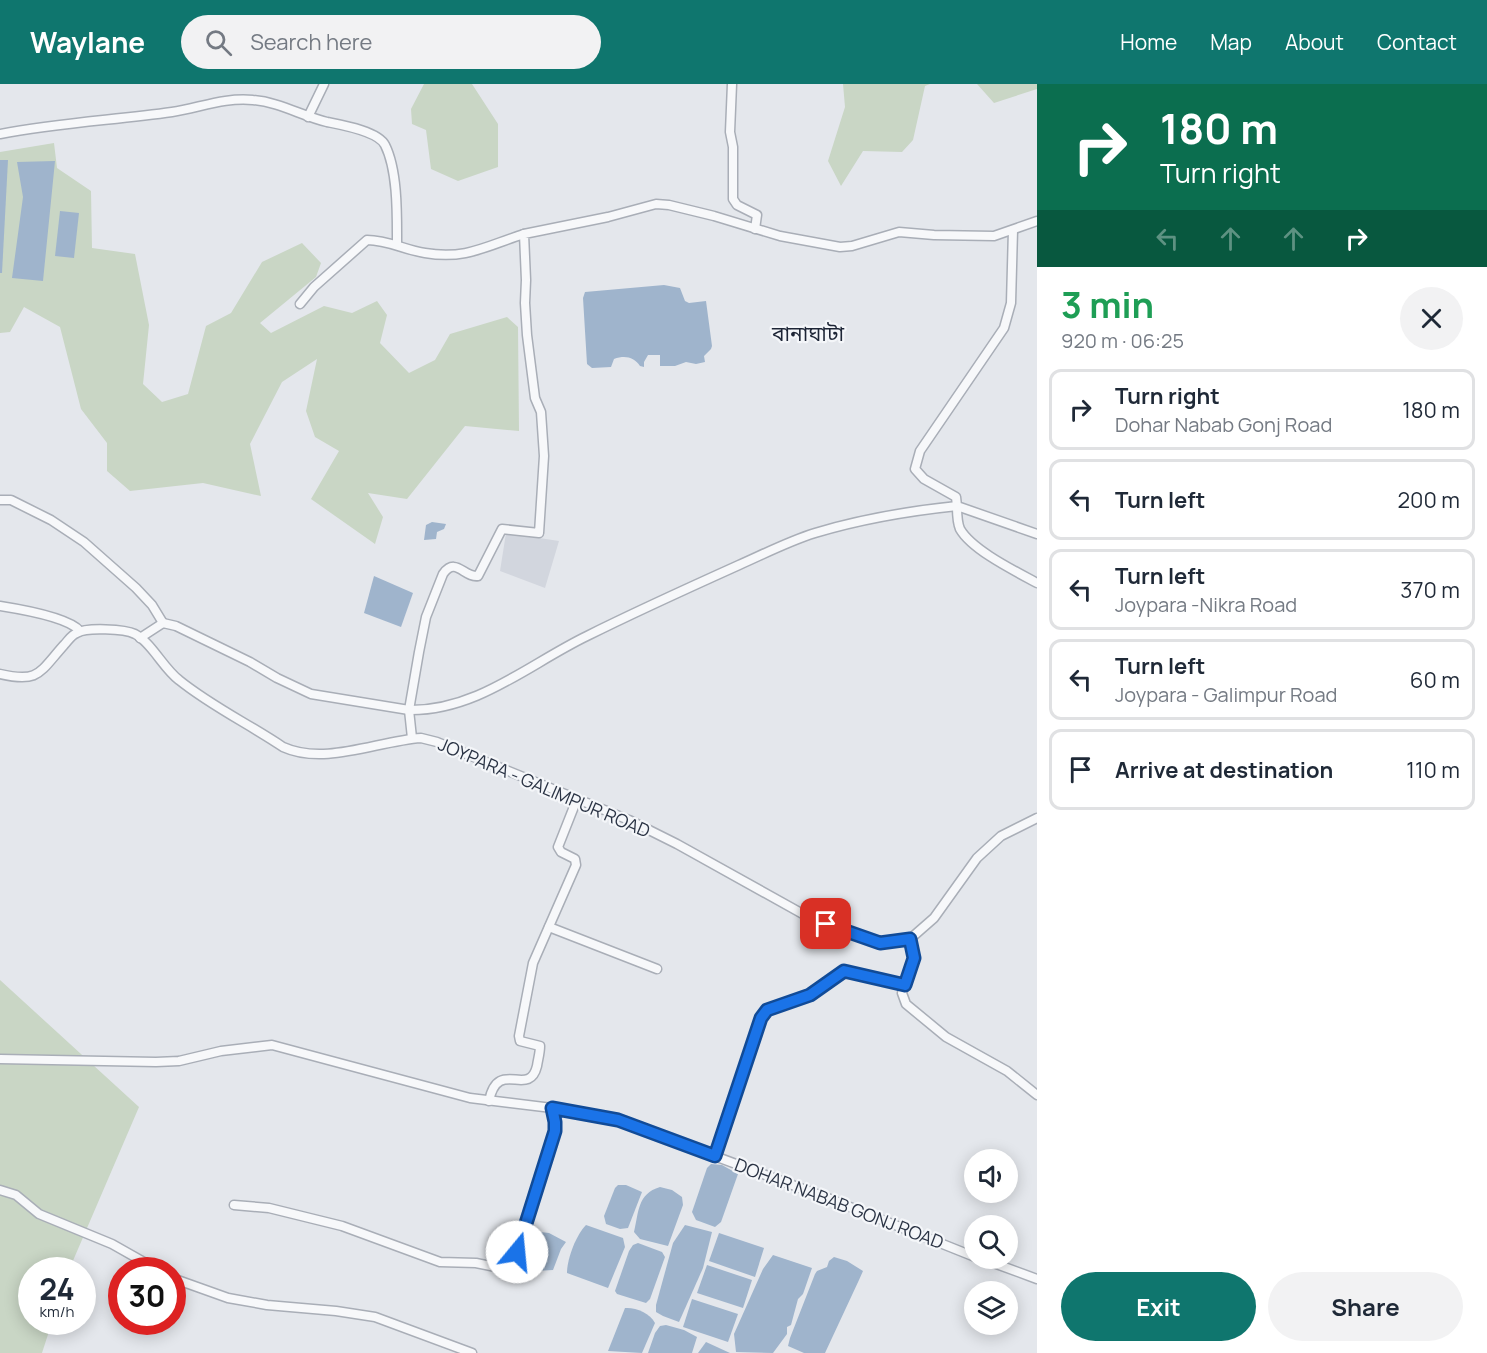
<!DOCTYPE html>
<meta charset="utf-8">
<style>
:root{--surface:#fff;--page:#f2f2f3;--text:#1f2937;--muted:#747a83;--line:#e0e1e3;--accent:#0f766e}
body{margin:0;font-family:Manrope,"Noto Sans Bengali",sans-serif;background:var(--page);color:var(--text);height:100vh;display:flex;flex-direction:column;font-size:22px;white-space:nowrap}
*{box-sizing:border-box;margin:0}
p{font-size:20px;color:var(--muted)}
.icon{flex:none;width:33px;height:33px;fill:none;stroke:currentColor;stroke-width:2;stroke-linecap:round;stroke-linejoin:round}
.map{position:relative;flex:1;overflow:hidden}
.details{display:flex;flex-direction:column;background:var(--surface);width:450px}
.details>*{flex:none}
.banner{background:#0b6e4f;color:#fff;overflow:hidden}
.fabs{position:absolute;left:964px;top:1065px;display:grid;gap:12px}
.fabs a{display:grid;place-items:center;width:54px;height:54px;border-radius:50%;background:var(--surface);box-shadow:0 3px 15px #0003;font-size:30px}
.speed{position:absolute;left:18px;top:1173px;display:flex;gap:12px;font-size:30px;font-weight:700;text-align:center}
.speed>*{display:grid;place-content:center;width:78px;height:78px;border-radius:50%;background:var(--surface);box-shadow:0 3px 15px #0003;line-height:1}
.speed small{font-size:15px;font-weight:400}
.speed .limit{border:9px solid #d22;background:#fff;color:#111}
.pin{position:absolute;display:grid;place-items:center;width:51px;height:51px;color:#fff;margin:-26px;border-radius:12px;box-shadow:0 3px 9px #0006}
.me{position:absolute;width:66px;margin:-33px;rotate:17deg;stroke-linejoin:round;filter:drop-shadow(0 0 4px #0008)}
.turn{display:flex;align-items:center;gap:21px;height:126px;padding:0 24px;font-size:27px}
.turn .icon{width:78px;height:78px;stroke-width:2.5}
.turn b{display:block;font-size:42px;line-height:51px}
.lanes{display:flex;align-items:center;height:57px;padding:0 24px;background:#0003;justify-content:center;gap:30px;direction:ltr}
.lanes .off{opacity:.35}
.round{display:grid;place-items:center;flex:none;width:63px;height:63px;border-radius:32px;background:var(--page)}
.overview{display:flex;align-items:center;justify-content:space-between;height:102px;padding:0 24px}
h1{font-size:36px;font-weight:700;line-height:45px;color:#1e9e55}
.cta{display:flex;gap:12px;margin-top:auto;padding:12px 24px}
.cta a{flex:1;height:69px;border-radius:36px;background:var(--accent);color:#fff;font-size:24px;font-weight:700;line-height:69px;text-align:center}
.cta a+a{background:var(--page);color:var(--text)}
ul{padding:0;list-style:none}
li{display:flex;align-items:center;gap:18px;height:81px;margin:0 12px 9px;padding:0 12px;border:3px solid var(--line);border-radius:12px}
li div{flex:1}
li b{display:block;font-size:22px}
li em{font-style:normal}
header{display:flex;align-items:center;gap:36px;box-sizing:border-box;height:84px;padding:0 30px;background:var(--accent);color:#fff}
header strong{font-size:28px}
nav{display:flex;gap:33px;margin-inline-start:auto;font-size:21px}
.search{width:420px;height:54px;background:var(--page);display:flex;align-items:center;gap:15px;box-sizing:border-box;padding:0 21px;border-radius:33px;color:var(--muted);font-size:22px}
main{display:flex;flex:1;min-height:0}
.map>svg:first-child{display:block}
.built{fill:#d2d6de}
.green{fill:#c9d6c5}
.water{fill:#9fb4cc}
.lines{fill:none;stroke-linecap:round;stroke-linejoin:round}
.minor-casing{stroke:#a9aeb7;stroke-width:11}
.minor{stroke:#f7f8fa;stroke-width:8}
.route-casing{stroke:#114b97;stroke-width:15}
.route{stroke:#1a73e8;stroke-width:10}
.labels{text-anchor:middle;stroke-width:4.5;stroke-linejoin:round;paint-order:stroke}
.street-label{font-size:18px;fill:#2b3445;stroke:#f4f6f9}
.quarter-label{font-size:21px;fill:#1d2536;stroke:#f4f6f9}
</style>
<header>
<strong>Waylane</strong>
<div class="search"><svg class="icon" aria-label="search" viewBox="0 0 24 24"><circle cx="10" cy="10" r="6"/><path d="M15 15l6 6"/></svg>Search here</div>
<nav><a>Home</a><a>Map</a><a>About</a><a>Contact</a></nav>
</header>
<main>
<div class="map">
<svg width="1037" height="1269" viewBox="0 0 1037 1269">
<rect width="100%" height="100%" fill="#e4e7ec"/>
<polygon class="built" points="506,449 559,457 545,504 500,487"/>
<g class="green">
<polygon points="424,0 472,0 498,40 498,83 458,97 431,85 426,46 412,40 411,25"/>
<polygon points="843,0 930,0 925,2 913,56 902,68 863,67 841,102 828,77 845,23"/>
<polygon points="977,0 1037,0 1037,5 994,19"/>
<polygon points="54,59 57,84 91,107 92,164 135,170 149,241 143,300 162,318 188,310 206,242 231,229 262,178 302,159 321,179 316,193 260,239 271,249 324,222 352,229 377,217 387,231 380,259 409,289 435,276 450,250 507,233 518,243 519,347 465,342 407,415 368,409 383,433 375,460 311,415 339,367 315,353 306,327 317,275 282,298 250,360 261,412 203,399 130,407 107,387 107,359 81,325 60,243 24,223 10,248 0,249 0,68"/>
<polygon points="0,896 139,1023 69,1186 32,1186 32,1238 52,1238 42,1269 0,1269"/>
</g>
<g class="water">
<polygon points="0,76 8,76 2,189 0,189"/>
<polygon points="55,77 43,197 12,194 23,113 17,78"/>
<polygon points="60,127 79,129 74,174 55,172"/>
<path d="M664,201L680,204L685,217L689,219L706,217L712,262L711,265L704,272L705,278L696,280L686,278L675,282H660V271H648L644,278V283L640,282C634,273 625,271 614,275L611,283L592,284L587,280L583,214L585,208Z"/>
<polygon points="432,438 446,440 444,445 437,448 436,455 424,456 426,441"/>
<polygon points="374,492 413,509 401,543 364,529"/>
<polygon points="711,1080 722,1081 738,1090 721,1138 715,1143 696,1136 692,1128 707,1084"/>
<polygon points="618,1101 626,1101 642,1108 628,1144 620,1145 606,1140 604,1132 615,1104"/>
<path d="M660,1103L672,1106L682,1113L683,1121L668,1162L640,1155L634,1148C639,1128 637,1110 660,1103Z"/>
<path d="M586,1141L623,1154L625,1163L608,1204L567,1189C567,1175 576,1151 586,1141Z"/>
<polygon points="685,1141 712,1148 703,1184 679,1238 663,1232 656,1228 656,1221 673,1159"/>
<polygon points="532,1147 549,1149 566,1158 561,1165 553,1186 535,1187 526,1180"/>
<polygon points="719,1149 764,1164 755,1193 709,1177"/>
<polygon points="638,1159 662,1168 665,1173 650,1215 646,1219 617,1210 615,1207 629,1167 633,1161"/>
<polygon points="773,1171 812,1184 803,1210 798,1215 791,1241 787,1243 787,1250 773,1269 736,1268 734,1250 763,1185"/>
<polygon points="834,1173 847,1177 863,1187 859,1196 825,1269 804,1269 788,1262 790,1254 815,1190 817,1187 827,1183 829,1177"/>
<polygon points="707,1181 752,1196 743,1224 697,1209"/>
<polygon points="692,1215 738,1230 728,1258 683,1243"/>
<path d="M625,1224C635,1223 650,1229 655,1239L642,1269L608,1267Z"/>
<polygon points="666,1241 684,1246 697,1253 692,1269 648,1269 655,1249 660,1242"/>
<polygon points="706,1258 730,1269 698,1269"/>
</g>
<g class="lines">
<defs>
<g id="minor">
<polyline points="732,0 730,48 733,63 733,115 737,121 757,131 755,145"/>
<polyline points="308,33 324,0"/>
<path d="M0,50C57,39 115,36 172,28C199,24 225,13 253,16C279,18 302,32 327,38C342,41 378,47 385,61C398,87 397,132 397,160"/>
<polyline points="1013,146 1011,219 1004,244 920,367 915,385 924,395 956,413 957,422 1037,450"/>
<path d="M300,220L314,203L367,156C388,156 405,166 425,169C466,176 486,162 524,150"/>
<polyline points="0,416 11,416 51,436 84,458 136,504 152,521 163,539"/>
<path d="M0,522C19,525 68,533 80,547"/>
<path d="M140,554L163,539L176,542L250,578L277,594L311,610L409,626C477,627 529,580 587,552C637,527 688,504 739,481C764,470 789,457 815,449C861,435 909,427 957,422C957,429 957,438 960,445C972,466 1015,487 1037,499"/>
<path d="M0,590C39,599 39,589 64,561C68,557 71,551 77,549C86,543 125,545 135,550C152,559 163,584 179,596C211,622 249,640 283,663C325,682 377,657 421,654L437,658L629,736L677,760L810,834L880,859L910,855"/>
<path d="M412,654L409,626L419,568L426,533L443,490C456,472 464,494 478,492L502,445L539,449L544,372L541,328L535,314L527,251L525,219L526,196L524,150L608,133L656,120L669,121L714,132L780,152L840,163L852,162L899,148L934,151L994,152L1037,137"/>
<polyline points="549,843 657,885"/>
<polyline points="910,855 914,874 902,909 906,920 946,953 1007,987 1037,1011"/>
<polyline points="910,855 934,834 977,774 1001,752 1037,734"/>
<polyline points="0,975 156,978 179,977 221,967 272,961 470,1014 552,1024 618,1036 830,1115 975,1173"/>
<path d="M489,1017C498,973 529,1015 537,982C538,975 540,969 540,962L520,957L519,952L533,879L576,781L575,775L561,768L558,763L577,715"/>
<polyline points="715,1072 761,934 767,926 810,911 844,887 905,901"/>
<polyline points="0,1106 16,1111 39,1130 112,1160 158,1186"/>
<polyline points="234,1121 269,1124 342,1142 440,1178 476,1179 510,1186 512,1185 555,1047 555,1038 552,1024"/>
<polyline points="980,1174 1037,1195"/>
<polyline points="172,1194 228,1214 267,1221 336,1227 375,1233 472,1269"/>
</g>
</defs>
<use href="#minor" class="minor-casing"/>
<use href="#minor" class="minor"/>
</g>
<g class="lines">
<defs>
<polyline id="route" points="517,1168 555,1047 555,1038 552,1024 618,1036 715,1072 761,934 767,926 810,911 844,887 905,901 914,874 910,855 880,859 826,840"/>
</defs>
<use href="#route" class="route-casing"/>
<use href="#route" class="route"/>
</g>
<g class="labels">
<g class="street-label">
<text transform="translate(544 704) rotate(23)" y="6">JOYPARA - GALIMPUR ROAD</text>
<text transform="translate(839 1120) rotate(21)" y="6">DOHAR NABAB GONJ ROAD</text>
</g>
<g class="quarter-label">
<text x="808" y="257">বানাঘাটা</text>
</g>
</g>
</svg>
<div class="fabs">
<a><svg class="icon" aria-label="sound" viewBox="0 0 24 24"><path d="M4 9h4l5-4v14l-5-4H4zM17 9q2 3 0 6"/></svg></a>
<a><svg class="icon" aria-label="search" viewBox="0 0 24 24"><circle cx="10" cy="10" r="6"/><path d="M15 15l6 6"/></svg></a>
<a><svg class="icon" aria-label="layers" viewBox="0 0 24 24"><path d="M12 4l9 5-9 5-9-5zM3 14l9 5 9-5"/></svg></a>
</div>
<div class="speed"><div>24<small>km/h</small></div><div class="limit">30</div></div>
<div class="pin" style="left:826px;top:840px;background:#d93025"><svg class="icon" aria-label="arrive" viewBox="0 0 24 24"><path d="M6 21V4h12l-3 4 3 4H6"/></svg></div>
<svg class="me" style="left:517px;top:1168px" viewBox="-20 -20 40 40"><circle r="19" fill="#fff"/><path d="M0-13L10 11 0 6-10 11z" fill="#1a73e8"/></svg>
</div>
<section class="details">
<div class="banner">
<div class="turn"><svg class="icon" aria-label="right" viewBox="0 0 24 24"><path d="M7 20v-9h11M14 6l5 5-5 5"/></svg><div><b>180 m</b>Turn right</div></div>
<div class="lanes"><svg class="icon off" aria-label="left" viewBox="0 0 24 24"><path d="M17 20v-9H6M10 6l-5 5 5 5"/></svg><svg class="icon off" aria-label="ahead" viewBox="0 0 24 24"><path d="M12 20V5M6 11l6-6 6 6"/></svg><svg class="icon off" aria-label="ahead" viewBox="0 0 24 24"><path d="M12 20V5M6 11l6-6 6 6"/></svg><svg class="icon" aria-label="right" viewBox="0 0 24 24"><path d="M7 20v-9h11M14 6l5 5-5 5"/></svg></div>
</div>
<div class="overview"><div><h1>3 min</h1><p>920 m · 06:25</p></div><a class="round"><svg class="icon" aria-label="close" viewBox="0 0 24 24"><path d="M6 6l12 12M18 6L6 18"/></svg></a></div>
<ul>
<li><svg class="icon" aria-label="right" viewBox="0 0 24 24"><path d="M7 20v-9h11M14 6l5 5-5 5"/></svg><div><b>Turn right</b><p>Dohar Nabab Gonj Road</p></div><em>180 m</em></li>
<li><svg class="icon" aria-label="left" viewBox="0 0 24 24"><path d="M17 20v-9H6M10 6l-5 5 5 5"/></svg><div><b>Turn left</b></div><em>200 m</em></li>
<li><svg class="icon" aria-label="left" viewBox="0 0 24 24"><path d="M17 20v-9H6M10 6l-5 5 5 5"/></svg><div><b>Turn left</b><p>Joypara -Nikra Road</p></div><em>370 m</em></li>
<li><svg class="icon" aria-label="left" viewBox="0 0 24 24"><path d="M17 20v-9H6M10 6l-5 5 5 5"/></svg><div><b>Turn left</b><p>Joypara - Galimpur Road</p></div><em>60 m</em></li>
<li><svg class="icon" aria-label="arrive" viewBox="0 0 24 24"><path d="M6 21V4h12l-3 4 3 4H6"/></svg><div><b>Arrive at destination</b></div><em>110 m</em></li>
</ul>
<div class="cta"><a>Exit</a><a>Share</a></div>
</section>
</main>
